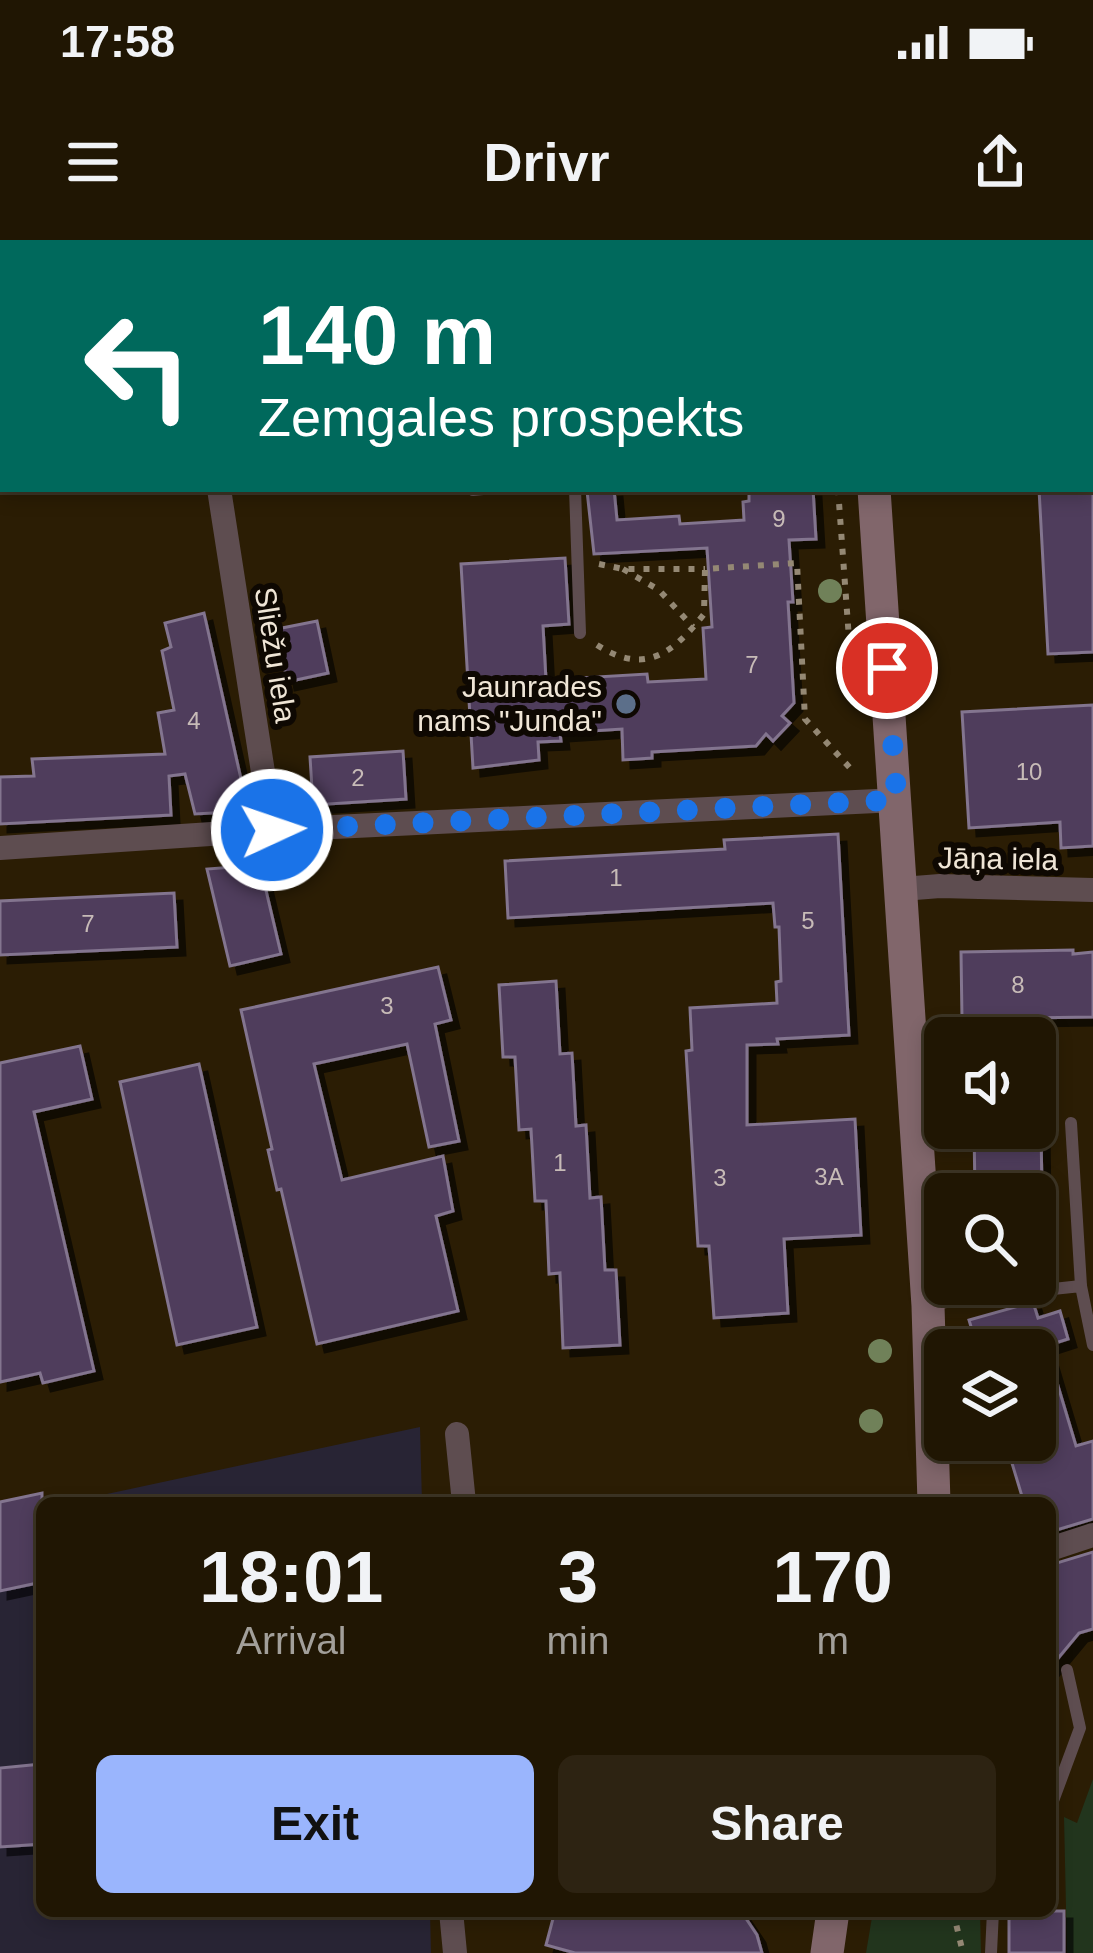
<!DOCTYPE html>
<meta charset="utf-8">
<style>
:root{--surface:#201603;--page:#2d2312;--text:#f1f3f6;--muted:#a29f9a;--line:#3d3525;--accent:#9ab5fd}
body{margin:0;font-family:Helvetica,sans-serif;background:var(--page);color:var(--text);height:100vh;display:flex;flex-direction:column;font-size:45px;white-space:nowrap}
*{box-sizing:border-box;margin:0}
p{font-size:39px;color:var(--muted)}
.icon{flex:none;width:66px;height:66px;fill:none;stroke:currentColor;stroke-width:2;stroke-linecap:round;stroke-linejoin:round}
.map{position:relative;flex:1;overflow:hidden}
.details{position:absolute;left:36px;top:1257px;width:1020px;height:420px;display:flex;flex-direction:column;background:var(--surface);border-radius:18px;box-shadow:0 6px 18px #0003,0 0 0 3px var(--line)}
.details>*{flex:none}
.banner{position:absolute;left:0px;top:0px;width:1095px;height:252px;box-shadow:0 6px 18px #0003,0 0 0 3px var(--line);background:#00695c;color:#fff;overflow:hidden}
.tools{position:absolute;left:924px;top:777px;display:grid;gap:24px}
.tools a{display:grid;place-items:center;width:132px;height:132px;border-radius:18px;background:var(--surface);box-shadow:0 6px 18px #0003,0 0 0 3px var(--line);font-size:60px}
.pin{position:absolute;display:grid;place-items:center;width:102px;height:102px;color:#fff;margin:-51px;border:6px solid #fff;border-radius:50%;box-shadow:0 3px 12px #0007}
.me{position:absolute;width:132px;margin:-66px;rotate:87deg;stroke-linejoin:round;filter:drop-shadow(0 0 9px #0008)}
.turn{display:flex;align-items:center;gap:42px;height:252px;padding:0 60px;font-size:54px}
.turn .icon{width:156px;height:156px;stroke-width:2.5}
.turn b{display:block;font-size:84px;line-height:102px}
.eta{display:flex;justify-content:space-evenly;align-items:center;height:204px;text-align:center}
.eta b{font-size:72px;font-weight:700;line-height:84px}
.primary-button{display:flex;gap:24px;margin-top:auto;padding:24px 60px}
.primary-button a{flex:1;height:138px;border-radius:18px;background:var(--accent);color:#111;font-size:48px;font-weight:700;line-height:138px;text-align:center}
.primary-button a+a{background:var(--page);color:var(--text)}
.status{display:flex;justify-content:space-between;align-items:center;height:84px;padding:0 60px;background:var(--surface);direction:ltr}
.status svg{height:33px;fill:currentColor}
header{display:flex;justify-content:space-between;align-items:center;height:156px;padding:0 60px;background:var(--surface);font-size:54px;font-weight:700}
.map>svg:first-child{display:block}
.industrial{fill:#282434}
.green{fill:#22351d}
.building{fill:#4f3e5b;stroke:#83748f;stroke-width:3;filter:url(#shadow)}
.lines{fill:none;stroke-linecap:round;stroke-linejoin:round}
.path{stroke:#948874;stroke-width:6;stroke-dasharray:6 9;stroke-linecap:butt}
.lane{stroke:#5e4d50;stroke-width:12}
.street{stroke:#5e4d50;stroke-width:24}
.secondary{stroke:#81666b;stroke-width:33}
.tree{fill:#708159}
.route{stroke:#1a73e8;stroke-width:21;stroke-dasharray:0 37.8}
.service-dot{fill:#5c6f8a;stroke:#0e0802;stroke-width:4.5}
.labels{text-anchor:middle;stroke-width:12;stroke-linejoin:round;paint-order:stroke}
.number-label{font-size:24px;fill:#c7bbb7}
.street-label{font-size:30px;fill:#efe5d6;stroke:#0e0802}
.poi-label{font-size:30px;fill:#efe5d6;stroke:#0e0802;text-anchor:end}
</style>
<div class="status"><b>17:58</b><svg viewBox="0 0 49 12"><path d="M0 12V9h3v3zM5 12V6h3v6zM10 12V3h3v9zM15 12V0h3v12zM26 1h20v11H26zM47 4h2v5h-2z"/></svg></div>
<header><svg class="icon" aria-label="menu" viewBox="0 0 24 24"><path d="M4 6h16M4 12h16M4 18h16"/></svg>Drivr<svg class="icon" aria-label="share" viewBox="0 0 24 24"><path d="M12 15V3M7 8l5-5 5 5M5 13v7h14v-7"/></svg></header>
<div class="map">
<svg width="1093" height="1713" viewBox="0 0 1093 1713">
<defs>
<filter id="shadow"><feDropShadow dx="8" dy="8" stdDeviation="0" flood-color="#0009"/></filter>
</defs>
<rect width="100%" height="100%" fill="#2b1d04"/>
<g class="industrial">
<polygon points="420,1187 422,1263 65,1263"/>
<polygon points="42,1268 42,1671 430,1671 431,1713 0,1713 0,1277"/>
</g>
<g class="green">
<polygon points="1093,1539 1093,1713 1067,1713 1064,1577 1077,1583"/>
<polygon points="873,1671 980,1671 981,1713 866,1713"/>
</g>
<g class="building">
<polygon points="614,249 617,280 679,276 680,284 744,280 743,262 749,261 749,249 813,249 816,299 789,300 793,362 788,362 794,463 782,476 790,483 773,501 766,494 756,506 652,512 652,518 623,520 622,489 560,493 561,501 538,502 539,520 473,528 461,324 565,318 569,384 543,386 546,440 647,434 648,442 706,439 703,388 712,387 707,308 594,314 587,251"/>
<polygon points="1039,249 1093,249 1093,412 1048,414"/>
<polygon points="204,373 245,557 230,572 195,574 185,534 169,536 171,575 0,584 0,537 34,536 32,519 165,514 158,473 174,470 162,411 171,407 165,383"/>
<polygon points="317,381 328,433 287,442 277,389"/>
<polygon points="1093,465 1093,606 1061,608 1060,582 969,588 962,472"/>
<polygon points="403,511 406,559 313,565 310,517"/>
<polygon points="838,594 849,795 777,799 778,804 747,805 747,885 855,879 861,995 784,999 788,1073 714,1078 709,1006 698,1006 686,811 692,810 690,768 777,763 776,742 781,741 779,687 775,687 773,663 508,678 505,621 725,609 724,600"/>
<polygon points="260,625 281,714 230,726 207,629"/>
<polygon points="174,653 177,707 0,715 0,661"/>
<polygon points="1073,710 1073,714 1093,712 1093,777 962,779 961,712"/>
<polygon points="438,727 451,780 435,784 459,901 429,907 407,804 314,824 342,940 443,916 453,971 436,976 458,1071 317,1104 281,949 277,950 268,910 272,909 241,770"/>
<polygon points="556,741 560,814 572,813 576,886 586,885 590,958 601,957 605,1030 616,1030 620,1105 563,1108 560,1033 549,1034 546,961 535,961 531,889 519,890 515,817 503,817 499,745"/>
<polygon points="80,806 92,859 34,872 94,1131 43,1143 40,1133 0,1142 0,823"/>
<polygon points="199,824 257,1087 177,1105 120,842"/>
<polygon points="974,888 1041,888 1042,954 975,954"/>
<polygon points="1033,1062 1038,1078 1060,1071 1068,1099 1046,1106 1076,1206 1093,1201 1093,1279 1050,1292 1050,1263 1024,1263 1005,1200 1035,1200 1035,1110 978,1110 969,1080"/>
<polygon points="42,1253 42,1342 0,1351 0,1262"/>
<polygon points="1093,1312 1093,1389 1079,1393 1050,1428 1050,1325"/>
<polygon points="42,1524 42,1604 0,1607 0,1528"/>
<polygon points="555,1671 741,1671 757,1695 762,1713 575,1713 546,1705"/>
<rect x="1009" y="1671" width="55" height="42"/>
</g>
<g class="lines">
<g class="path">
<polyline points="894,0 894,3"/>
<polyline points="957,3 959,0"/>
<polyline points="1092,68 1093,68"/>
<polyline points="838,249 853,453"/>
<polyline points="599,324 623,329 705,329"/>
<polyline points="623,329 659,350 693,387"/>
<path d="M597,405C645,436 673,413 704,374L705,329L797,323L805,479L850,528"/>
<polyline points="953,1671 963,1713"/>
</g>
<g class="lane">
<polyline points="195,0 195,3"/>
<polyline points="562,0 562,3"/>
<polyline points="575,249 580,393"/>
<polyline points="473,250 483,249"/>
<polyline points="1071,883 1081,1046"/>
<polyline points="929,1066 960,1059 1081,1046 1093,1105"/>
<polyline points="1050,1569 1080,1488 1067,1430"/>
<polyline points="991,1713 993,1671"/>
</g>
<g class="street">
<polyline points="0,169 3,169"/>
<polyline points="219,249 272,590"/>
<polyline points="0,608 272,590 897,560"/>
<polyline points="902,649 940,646 1093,650"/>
<polyline points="457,1194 464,1263"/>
<polyline points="1050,1309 1093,1295"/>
<polyline points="451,1671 455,1713"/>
</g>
<g class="secondary">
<polyline points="858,0 858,3"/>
<polyline points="1092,106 1093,106"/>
<polyline points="874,249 928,1066 934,1263"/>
<polyline points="827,1713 833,1671"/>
</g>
</g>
<g class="tree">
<circle cx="830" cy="351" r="12"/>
<circle cx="880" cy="1111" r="12"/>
<circle cx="871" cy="1181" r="12"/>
</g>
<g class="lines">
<polyline class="route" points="272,590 897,560 887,428"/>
</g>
<circle class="service-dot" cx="626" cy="464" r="12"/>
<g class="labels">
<g class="number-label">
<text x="779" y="287">9</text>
<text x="752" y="433">7</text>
<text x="194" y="489">4</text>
<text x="1029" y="540">10</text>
<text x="358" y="546">2</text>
<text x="616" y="646">1</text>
<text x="808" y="689">5</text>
<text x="88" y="692">7</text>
<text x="1018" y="753">8</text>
<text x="387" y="774">3</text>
<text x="560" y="931">1</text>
<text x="829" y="945">3A</text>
<text x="720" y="946">3</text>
</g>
<g class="street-label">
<text transform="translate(275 415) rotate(81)" y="10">Sliežu iela</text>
<text transform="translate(998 619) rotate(1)" y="10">Jāņa iela</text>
</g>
<g class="poi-label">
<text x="602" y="457">Jaunrades<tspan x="602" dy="34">nams "Junda"</tspan></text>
</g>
</g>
</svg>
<div class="tools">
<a><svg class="icon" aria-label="sound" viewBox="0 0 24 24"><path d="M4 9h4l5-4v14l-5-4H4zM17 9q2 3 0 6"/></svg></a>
<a><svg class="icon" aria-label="search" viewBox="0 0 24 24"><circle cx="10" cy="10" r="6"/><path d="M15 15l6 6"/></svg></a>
<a><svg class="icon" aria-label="layers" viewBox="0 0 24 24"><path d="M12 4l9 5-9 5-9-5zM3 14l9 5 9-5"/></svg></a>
</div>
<div class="pin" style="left:887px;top:428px;background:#d93025"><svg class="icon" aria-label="arrive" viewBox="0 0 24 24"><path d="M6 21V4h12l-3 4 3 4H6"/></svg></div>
<svg class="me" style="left:272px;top:590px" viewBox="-20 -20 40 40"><circle r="17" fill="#1a73e8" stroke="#fff" stroke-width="3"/><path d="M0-11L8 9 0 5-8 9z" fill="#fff"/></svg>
<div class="banner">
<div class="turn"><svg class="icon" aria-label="left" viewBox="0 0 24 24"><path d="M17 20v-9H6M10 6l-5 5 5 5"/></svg><div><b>140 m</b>Zemgales prospekts</div></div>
</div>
<section class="details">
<div class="eta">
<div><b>18:01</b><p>Arrival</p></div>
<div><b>3</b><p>min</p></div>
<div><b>170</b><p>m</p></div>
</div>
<div class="primary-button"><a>Exit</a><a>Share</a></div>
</section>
</div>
